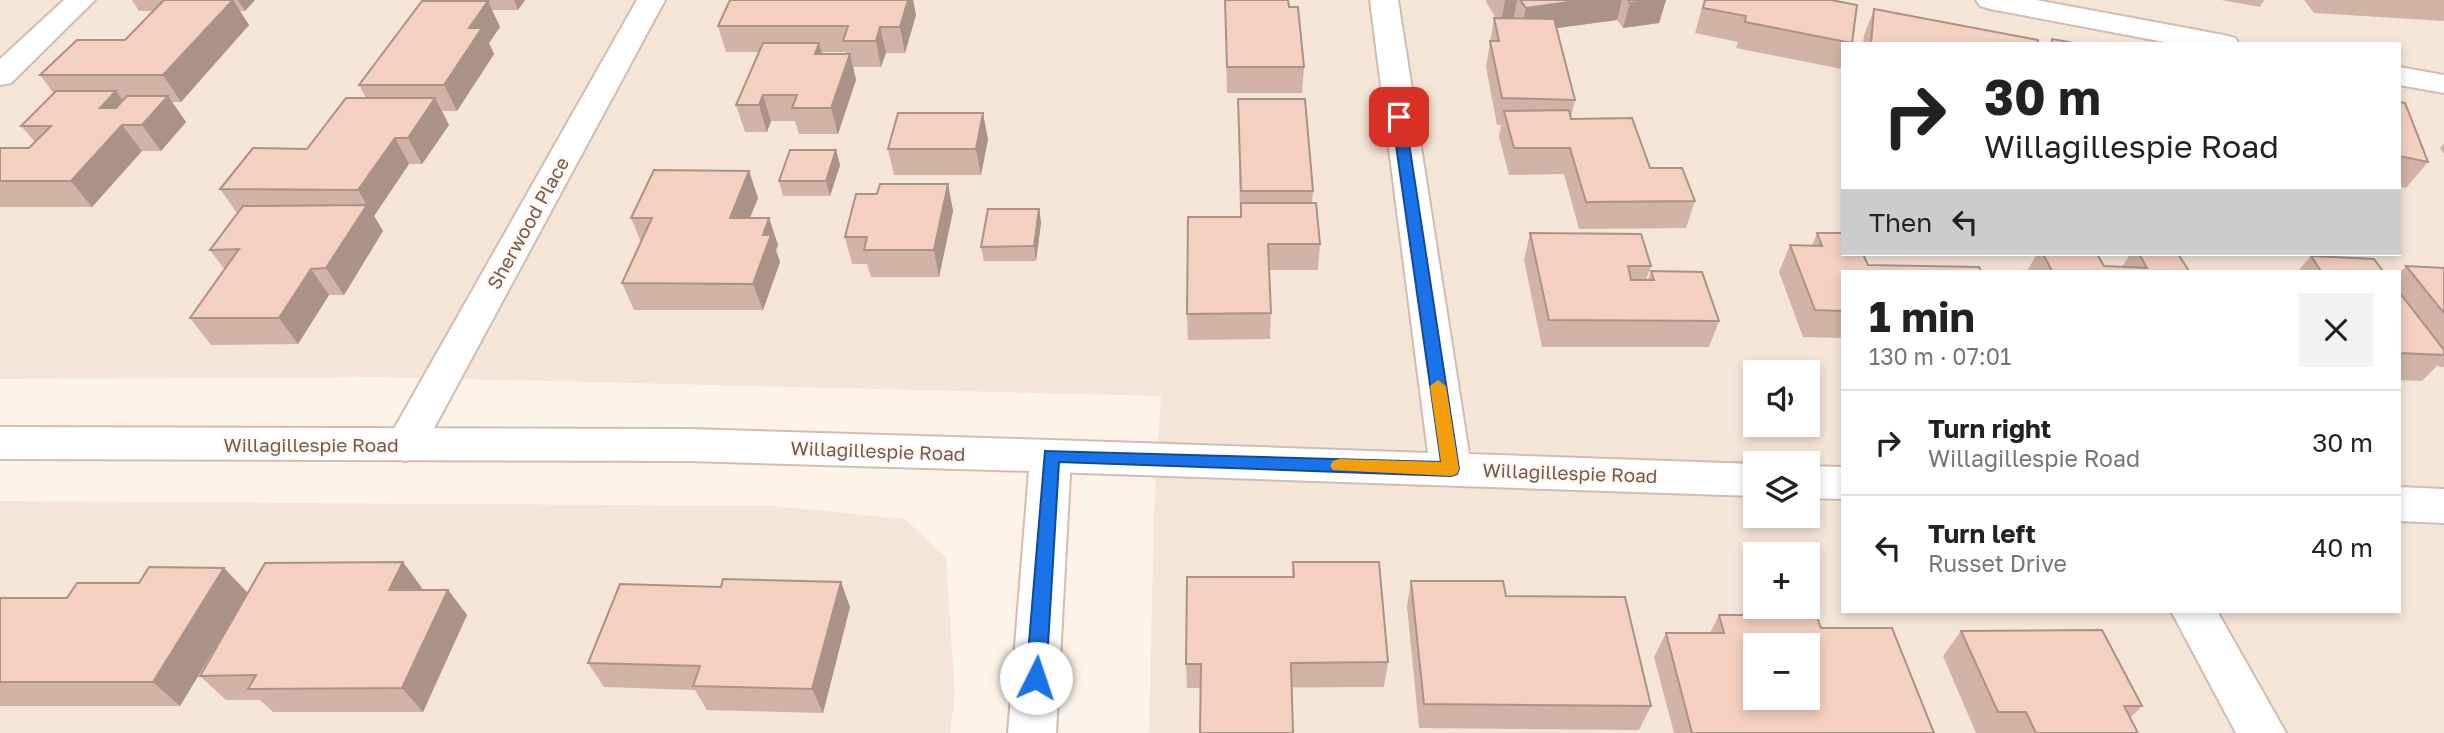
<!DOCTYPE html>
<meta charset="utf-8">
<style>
:root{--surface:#fff;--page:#f2f2f2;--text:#222;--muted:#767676;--line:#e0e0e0}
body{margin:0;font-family:"Golos Text",sans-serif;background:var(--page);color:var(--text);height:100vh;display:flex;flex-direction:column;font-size:26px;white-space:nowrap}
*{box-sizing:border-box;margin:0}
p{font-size:23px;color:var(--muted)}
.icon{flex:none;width:38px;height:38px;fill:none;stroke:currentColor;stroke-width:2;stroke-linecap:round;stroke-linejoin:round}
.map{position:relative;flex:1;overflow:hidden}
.sheet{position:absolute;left:1841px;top:270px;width:560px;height:343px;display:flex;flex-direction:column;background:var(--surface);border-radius:0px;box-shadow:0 4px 10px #0003}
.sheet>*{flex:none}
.hud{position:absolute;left:1841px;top:42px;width:560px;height:214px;border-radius:0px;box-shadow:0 4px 10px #0003;background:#fff;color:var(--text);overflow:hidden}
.buttons{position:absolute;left:1743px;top:360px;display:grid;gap:14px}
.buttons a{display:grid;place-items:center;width:77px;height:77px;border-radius:0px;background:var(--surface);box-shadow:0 4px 10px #0003;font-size:35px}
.pin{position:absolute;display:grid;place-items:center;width:60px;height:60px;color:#fff;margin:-30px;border-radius:14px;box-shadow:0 4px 10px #0006}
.me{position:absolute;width:77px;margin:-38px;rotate:4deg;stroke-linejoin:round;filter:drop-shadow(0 0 5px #0008)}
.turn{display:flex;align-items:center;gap:24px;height:147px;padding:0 28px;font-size:32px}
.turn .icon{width:91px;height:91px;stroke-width:2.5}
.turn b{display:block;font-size:49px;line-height:60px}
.then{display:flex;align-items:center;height:66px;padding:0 28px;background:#0003;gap:14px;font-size:26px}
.round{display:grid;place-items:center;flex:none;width:74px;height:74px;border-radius:0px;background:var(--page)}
.summary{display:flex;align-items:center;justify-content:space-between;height:119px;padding:0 28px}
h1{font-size:42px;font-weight:700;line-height:52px}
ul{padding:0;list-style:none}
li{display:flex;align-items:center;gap:21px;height:105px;padding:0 28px;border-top:2px solid var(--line)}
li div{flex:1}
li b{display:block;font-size:26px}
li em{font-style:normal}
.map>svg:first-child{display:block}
.residential{fill:#f5e5d7;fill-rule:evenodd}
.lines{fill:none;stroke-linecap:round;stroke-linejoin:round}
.street-casing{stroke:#d2bcb0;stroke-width:4}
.secondary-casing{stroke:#d5bcad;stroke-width:4}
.street{fill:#fff;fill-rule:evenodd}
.secondary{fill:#fff;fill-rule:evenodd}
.wall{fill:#d1b3a5;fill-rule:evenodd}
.shaded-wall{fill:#aa9286}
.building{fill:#f3d0c0;stroke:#aa9286;stroke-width:2;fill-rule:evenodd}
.route{fill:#1a73e8;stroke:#114b97;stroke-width:2}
.slow{fill:#f59e0b}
.labels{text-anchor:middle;stroke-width:5;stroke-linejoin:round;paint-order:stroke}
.street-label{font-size:19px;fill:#78584b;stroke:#fff8f0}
</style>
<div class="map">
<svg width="2444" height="733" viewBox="0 0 2444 733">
<rect width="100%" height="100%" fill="#fdf3e9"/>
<g class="residential">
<path d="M0,0H2444V733H1149L1154,511L1161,396L380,377L0,379ZM1843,44H2399V254H1843ZM1843,271H2399V611H1843ZM1755,373H1808V425H1755ZM1755,464H1808V516H1755ZM1755,555H1808V607H1755ZM1755,646H1808V698H1755Z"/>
<polygon points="0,501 775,506 905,519 946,557 955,696 950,733 0,733"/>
</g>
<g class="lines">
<defs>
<g id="street">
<polygon points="64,0 95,0 11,83 0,85 0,59"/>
<polygon points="637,0 665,0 419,456 405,461 391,456 385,445 391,434"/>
<polygon points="1370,0 1398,0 1469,454 1755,464 1755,496 1051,472 1037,467 1031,456 1037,445 1051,440 1428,453"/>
<polygon points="1976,0 2036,0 2224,35 2235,38 2239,44 2175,44 1990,9 1980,6"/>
<polygon points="2399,67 2444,75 2444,93 2399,85"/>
<polygon points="1808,466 1843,467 1843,499 1808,498"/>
<polygon points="2399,487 2444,489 2444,523 2399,521"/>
<polygon points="2171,611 2217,611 2286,733 2236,733"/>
</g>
<polygon id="secondary" points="0,427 689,429 1051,440 1065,445 1071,456 1056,733 1008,733 1029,471 689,461 0,459"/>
</defs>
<use href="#street" class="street-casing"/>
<use href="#secondary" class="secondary-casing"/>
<use href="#street" class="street"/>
<use href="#secondary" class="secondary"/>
</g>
<g class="wall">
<polygon points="132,0 255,0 245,11 240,11 249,25 181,102 172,102 186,122 161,151 142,151 92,207 0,207 0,148 29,148 35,142 21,126 54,94 40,75 125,40 153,11 139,11"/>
<polygon points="446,0 525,0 518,10 492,10 500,27 489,43 494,54 457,111 442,111 449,125 422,164 409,164 374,216 383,231 344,295 329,295 298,344 211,345 190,318 225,270 210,250 237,213 220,189 307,149 366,98 359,85 446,1"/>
<path d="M730,0H913L916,15L905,53H886L881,67H853L856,80L838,134H799L795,121H771L767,132H745L736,105L759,52H726L718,26ZM822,52H845L846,54H822Z"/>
<polygon points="1225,0 1288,0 1289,7 1304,67 1302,93 1227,93"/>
<polygon points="1486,0 1666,0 1659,23 1623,28 1617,20 1556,28 1575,100 1571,117 1571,119 1650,168 1695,201 1686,228 1579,229 1564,174 1509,175 1499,137 1501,125 1497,125 1486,67 1494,18 1496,18 1486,2"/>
<polygon points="1704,0 1831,0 1852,43 1852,44 1843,44 1842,69 1736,48 1738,42 1695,33"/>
<polygon points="2221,0 2264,0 2260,7"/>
<polygon points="2304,0 2444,0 2444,21 2314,13"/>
<polygon points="1874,9 2038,44 1863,44 1864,35"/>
<polygon points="1238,99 1313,191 1312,203 1320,244 1318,270 1269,270 1271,313 1270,339 1188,340 1187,314 1240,217"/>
<polygon points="2399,102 2428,162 2406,188 2399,187"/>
<polygon points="988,139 981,175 894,175 888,149"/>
<polygon points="2444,144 2444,154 2440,148"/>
<polygon points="836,150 840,165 830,196 783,196 779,181"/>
<polygon points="749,171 758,198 750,218 769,218 778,245 776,250 780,262 763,310 634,310 622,283 641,242 631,218"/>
<polygon points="948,184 953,211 939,277 871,277 867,264 852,264 845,237 877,194"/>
<polygon points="1039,209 1041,223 1036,261 984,261 981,247"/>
<polygon points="1530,233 1651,266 1646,280 1648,280 1651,271 1719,321 1709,347 1542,347 1524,260"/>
<polygon points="1817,233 1868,265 1843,271 1843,338 1803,337 1779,272 1790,245 1812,246"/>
<polygon points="2037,254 2097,254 2104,266 2122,267 2130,254 2178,254 2189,271 2027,271"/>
<polygon points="2311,256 2383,271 2298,271"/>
<polygon points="2406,266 2444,268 2444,367 2439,367 2438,365 2422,381 2399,380 2399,274"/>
<polygon points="1293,562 1388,662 1384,687 1187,688 1186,664 1292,577"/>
<polygon points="1411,581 1506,596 1651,706 1639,730 1419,728 1407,606"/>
<polygon points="422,588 421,590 448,590 467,615 423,712 273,712 260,700 226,700 200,676 243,602 180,706 0,706 0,598 67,598"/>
<polygon points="850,607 823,713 707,710 695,690 604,687 588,663"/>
<polygon points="1719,615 1821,628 1934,733 1674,733 1654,657 1666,633 1710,633"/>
<polygon points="1961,631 2142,706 2130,718 2138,733 1976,733 1943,656"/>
</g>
<g class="shaded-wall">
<polygon points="233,0 249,25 181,102 163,75"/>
<polygon points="238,0 255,0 245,11"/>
<polygon points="514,0 525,0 518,10"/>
<polygon points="908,0 913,0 916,15 905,53 900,27"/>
<polygon points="1505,0 1517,0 1513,22 1501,24"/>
<polygon points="1583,0 1622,0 1617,20 1521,33 1526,8"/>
<polygon points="1650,0 1666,0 1659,23 1623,28 1630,3"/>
<polygon points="488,1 500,27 489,43 494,54 457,111 444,85 469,28"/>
<polygon points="880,27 886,53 881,67 876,41"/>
<polygon points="819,43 826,69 815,54"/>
<polygon points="850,54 856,80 838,134 831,108"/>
<polygon points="116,91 135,117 122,125 142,151 92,207 71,181 100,108"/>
<polygon points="763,95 771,121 767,132 759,105"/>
<polygon points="168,96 186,122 161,151 142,125"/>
<polygon points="435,98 449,125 422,164 408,138"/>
<polygon points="983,113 988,139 981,175 976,149"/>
<polygon points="395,138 409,164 374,216 383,231 344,295 326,268 367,205 358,190"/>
<polygon points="836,150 840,165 830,196 826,181"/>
<polygon points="749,171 758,198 739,244 730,218"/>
<polygon points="948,184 953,211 939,277 934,250"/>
<polygon points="1039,209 1041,223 1036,261 1034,246"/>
<polygon points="769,218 778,245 776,250 780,262 763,310 753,284 763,235"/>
<polygon points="311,269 329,295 298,344 279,318"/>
<polygon points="403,562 422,588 409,615 389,590"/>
<polygon points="224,568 248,593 180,706 153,682"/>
<polygon points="841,582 850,607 823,713 812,689"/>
<polygon points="448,590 467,615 423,712 402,688"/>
</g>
<g class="building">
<polygon points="164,0 233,0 163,75 40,75 77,40 125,40"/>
<polygon points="730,0 908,0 900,27 880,27 876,41 843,41 848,26 718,26"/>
<polygon points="1225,0 1288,0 1289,7 1298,7 1304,67 1227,67"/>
<polygon points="1520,0 1583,0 1526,8"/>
<polygon points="1628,0 1650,0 1630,3"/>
<polygon points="1705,0 1831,0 1857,5 1852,43 1745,22 1746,16 1703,8"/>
<polygon points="422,1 488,1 469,28 482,28 444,85 359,85"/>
<polygon points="1874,9 2038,40 2038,44 1871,44"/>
<polygon points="1494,18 1554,19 1575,100 1502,98 1490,41 1499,41"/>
<polygon points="2052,39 2079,44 2052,44"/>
<polygon points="763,43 819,43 815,54 850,54 831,108 792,108 797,95 763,95 759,105 736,105"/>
<polygon points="56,91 116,91 100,108 116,108 127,96 168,96 142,125 122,125 71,181 0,181 0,148 29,148 51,126 21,126"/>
<polygon points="346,98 435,98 408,138 395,138 358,190 220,189 253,148 307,149"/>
<polygon points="1238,99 1305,99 1313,191 1241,191"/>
<polygon points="2399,102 2405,103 2428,162 2399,156"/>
<polygon points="1569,110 1571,119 1632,118 1650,168 1682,168 1695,201 1586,202 1570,148 1514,148 1504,111"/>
<polygon points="898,113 983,113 976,149 888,149"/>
<polygon points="790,150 836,150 826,181 779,181"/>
<polygon points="654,170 749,171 730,218 769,218 763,235 771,235 753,284 622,283 652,218 631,218"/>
<polygon points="880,184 948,184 934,250 864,250 867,237 845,237 856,194 877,194"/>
<polygon points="1241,203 1316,203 1320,244 1268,244 1271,313 1187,314 1188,217 1241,217"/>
<polygon points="367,205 326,268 311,269 279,318 190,318 239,249 210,250 243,206"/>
<polygon points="988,209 1039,209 1034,246 981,247"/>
<polygon points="1530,233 1641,234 1651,266 1628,266 1631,280 1654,280 1651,271 1702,272 1719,321 1549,320"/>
<polygon points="1817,233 1843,233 1843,254 1863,254 1868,265 1979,267 1981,271 1843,271 1843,311 1815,310 1790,245 1822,246"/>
<polygon points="2043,254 2097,254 2104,266 2147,268 2139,254 2178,254 2189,271 2052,271"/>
<polygon points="2311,256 2374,259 2383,271 2321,271"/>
<polygon points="2406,266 2444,268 2444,313"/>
<polygon points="2399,292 2444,350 2444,355 2399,353"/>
<polygon points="403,562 389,590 448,590 402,688 248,689 256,675 200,676 265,563"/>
<polygon points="1293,562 1379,562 1388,662 1291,663 1293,733 1200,733 1201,664 1186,664 1187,577 1294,577"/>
<polygon points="149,567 224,568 153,682 0,682 0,598 67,598 77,583 139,583"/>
<polygon points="723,579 841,582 812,689 693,686 700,666 588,663 620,584 721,587"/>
<polygon points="1411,581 1503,581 1506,596 1625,597 1651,706 1424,704"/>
<path d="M1719,615H1816L1821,628H1892L1934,733H1692L1666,633H1724ZM1755,646H1808V698H1755Z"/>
<polygon points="2102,630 2142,706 2124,706 2138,733 2036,733 2026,712 1998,712 1961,631"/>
</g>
<polygon class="route" points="1399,113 1405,117 1459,469 1457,474 1451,476 1059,462 1046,678 1043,684 1036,686 1029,684 1026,678 1045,451 1441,462 1392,117"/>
<polygon class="slow" points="1438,380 1446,386 1459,469 1457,474 1451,476 1333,470 1330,466 1333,461 1339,459 1441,462 1430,386"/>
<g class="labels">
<g class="street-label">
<text transform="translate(528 223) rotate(-61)" y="7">Sherwood Place</text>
<text x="311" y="452">Willagillespie Road</text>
<text transform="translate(878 451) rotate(2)" y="7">Willagillespie Road</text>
<text transform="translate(1570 473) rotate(2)" y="7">Willagillespie Road</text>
</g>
</g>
</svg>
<div class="buttons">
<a><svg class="icon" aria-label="sound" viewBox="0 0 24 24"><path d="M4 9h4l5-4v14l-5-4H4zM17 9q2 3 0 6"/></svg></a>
<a><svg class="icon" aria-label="layers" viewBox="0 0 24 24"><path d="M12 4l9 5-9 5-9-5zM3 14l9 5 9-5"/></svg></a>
<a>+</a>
<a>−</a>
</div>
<div class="pin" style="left:1399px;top:117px;background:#d93025"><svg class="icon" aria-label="arrive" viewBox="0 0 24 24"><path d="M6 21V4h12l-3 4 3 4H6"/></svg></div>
<svg class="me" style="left:1036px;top:678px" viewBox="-20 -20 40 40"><circle r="19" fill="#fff"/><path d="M0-13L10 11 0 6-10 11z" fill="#1a73e8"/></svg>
<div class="hud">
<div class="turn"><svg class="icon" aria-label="right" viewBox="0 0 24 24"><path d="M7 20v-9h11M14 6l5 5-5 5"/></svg><div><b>30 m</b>Willagillespie Road</div></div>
<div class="then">Then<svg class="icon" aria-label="left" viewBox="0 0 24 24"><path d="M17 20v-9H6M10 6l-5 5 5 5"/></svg></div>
</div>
<section class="sheet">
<div class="summary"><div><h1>1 min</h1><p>130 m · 07:01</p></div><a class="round"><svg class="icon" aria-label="close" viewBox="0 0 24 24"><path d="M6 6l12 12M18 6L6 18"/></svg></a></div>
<ul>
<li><svg class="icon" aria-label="right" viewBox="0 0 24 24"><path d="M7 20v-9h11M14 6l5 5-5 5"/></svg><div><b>Turn right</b><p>Willagillespie Road</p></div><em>30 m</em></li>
<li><svg class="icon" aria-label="left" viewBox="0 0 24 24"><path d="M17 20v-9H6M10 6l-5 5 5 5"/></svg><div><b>Turn left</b><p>Russet Drive</p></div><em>40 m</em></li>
</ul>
</section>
</div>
